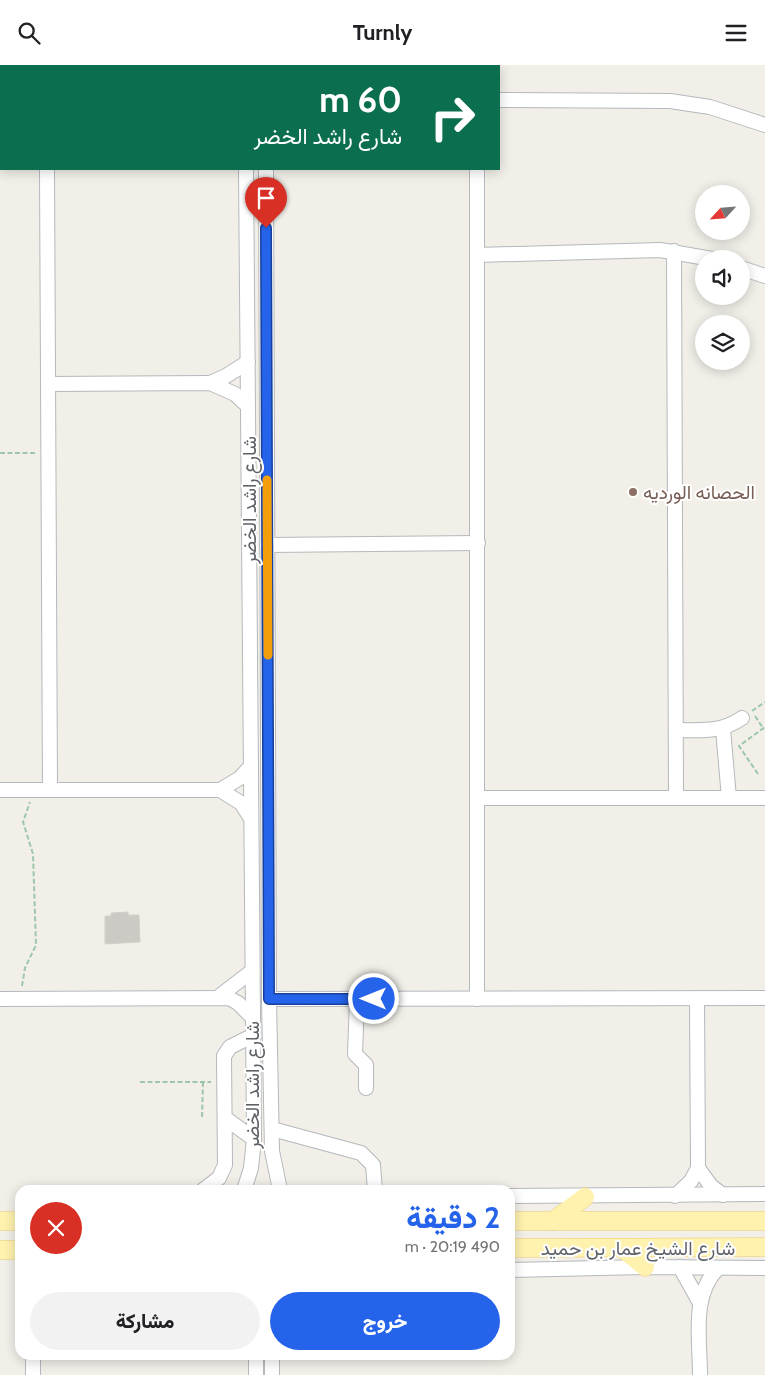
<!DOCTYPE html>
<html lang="ar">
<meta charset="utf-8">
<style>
:root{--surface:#fff;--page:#f2f2f2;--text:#202124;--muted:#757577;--accent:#2563eb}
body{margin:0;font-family:Cabin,Vazirmatn,sans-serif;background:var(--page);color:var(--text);direction:rtl;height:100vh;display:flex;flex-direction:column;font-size:19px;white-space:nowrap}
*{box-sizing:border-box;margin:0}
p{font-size:16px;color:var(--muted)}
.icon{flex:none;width:28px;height:28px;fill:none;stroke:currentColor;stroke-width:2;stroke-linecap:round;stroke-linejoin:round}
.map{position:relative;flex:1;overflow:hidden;direction:ltr}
.panel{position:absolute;left:15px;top:1120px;width:500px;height:175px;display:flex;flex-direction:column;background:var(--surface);border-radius:15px;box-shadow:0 2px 12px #0003;direction:rtl}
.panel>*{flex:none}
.banner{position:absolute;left:0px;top:0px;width:500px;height:105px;box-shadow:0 2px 12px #0003;direction:rtl;background:#0b6e4f;color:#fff;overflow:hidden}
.needle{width:32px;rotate:244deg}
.fabs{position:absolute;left:695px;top:120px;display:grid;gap:10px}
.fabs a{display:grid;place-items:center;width:55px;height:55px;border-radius:50%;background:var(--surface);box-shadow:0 2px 12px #0003;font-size:25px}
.pin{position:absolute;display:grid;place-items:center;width:42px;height:42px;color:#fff;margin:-51px -21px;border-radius:50% 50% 50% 0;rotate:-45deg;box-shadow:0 0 5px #0007}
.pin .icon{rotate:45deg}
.me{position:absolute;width:55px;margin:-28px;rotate:270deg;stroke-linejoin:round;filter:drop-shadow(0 0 4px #0008)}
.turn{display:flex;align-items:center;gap:18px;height:105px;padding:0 15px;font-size:22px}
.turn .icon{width:65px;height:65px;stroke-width:2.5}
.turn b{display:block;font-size:35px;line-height:42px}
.round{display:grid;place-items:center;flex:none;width:52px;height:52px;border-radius:26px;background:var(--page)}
.summary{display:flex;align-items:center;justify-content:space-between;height:85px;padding:0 15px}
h1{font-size:30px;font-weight:800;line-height:38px;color:var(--accent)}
.action{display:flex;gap:10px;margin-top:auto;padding:10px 15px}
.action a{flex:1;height:58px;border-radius:30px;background:var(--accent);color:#fff;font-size:20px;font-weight:800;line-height:58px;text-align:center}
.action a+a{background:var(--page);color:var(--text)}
header{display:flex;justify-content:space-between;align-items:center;height:65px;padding:0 15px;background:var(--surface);font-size:22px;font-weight:800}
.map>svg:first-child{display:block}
.building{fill:#cccac5;stroke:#d6d1c6}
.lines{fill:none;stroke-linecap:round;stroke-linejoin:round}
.minor-casing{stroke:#b5b8bc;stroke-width:16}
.major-casing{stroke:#f2c960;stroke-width:19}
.path{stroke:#9cc7a9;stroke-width:2;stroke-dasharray:5 2.5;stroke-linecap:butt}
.minor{stroke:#fff;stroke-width:14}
.major{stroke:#fff2af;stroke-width:18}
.route-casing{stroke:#184099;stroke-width:12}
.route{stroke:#2563eb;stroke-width:9}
.slow{stroke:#f59e0b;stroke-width:9}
.education-dot{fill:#8d6e63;stroke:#fff;stroke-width:2}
.labels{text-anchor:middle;stroke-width:4;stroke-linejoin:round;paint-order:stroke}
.education-label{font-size:19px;fill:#785e54;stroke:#fff;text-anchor:start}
.street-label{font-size:19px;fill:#5f6368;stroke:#fff}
</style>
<header><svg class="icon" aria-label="menu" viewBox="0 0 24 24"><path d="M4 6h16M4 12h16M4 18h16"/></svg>Turnly<svg class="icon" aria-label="search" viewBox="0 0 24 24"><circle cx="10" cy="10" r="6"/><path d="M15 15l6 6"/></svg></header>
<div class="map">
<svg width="765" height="1310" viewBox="0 0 765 1310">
<rect width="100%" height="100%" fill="#f1efe8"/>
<polygon class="building" points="128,847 128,850 139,850 140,877 105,879 105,851 111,851 111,848"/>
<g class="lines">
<defs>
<g id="minor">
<polyline points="46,0 46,1"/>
<polyline points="244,0 244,1"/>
<polyline points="266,0 266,1"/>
<polyline points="477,1 477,0"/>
<polyline points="499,35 670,36 710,42 765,60"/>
<polyline points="0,94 1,94"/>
<polyline points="47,104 50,725"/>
<polyline points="266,104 269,934 272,1086 280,1125"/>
<polyline points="674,186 676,733"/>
<polyline points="477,190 660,185 712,194"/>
<polyline points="741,203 765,211"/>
<polyline points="210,318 226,311 248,297"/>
<polyline points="48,319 210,318 235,329 248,341"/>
<polyline points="267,480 478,478"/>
<polyline points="723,664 729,733"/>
<path d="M676,665C702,665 720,668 742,653"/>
<polyline points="0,725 220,725 241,738 250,752"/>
<polyline points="220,725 240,713 251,701"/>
<polyline points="477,733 765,733"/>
<polyline points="217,933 252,906"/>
<polyline points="0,934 229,933 238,938 252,952"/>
<polyline points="269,934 765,933"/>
<polyline points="357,934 355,989 366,1000 366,1023"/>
<polyline points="477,934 477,104"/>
<polyline points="225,1053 254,1074"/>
<polyline points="272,1064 361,1088 373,1100 375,1125"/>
<polyline points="698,1103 711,1121 723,1130"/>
<polyline points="203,1125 219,1113 225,1100 224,991 230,982 252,971"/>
<polyline points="244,1125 251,1103 254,1074 246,104"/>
<polyline points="510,1131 765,1129"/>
<polyline points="675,1131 691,1116 698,1103 697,934"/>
<polyline points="680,1202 700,1238"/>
<polyline points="510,1205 645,1202 765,1203"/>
<polyline points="33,1290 33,1310"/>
<polyline points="256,1290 256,1310"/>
<polyline points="272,1290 272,1310"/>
<path d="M700,1310C700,1274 691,1230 718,1203"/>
</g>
<g id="major">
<polyline points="0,1156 20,1156"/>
<polyline points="510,1156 765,1156"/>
<polyline points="553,1156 585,1132"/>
<polyline points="510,1183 765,1182"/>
<polyline points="623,1184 645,1202"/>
<polyline points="0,1185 20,1185"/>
</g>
</defs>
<use href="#minor" class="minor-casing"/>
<use href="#major" class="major-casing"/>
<g class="path">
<polyline points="0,388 36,388"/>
<polyline points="752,646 765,637"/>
<polyline points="755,651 763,663"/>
<polyline points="758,709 739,681 765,662"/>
<polyline points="22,921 25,903 36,880 33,789 23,757 30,737"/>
<polyline points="140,1017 211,1017"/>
<polyline points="202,1052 203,1017"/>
</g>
<use href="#minor" class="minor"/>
<use href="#major" class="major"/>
</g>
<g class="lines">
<defs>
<polyline id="route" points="266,163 269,934 374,934"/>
</defs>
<use href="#route" class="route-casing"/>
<use href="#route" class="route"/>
<polyline class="slow" points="267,415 268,590"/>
</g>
<circle class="education-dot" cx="633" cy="427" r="5"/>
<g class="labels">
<g class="education-label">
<text x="643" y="434">الحصانه الورديه</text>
</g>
<g class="street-label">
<text transform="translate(249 435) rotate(-90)" y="7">شارع راشد الخضر</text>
<text transform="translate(252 1020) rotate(-90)" y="7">شارع راشد الخضر</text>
<text x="638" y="1190">شارع الشيخ عمار بن حميد</text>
</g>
</g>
</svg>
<div class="fabs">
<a><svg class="needle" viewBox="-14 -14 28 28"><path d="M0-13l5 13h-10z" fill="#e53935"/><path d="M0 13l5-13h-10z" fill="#757577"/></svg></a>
<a><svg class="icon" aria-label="sound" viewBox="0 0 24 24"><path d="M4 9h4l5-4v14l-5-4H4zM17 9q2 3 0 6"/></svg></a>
<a><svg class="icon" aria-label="layers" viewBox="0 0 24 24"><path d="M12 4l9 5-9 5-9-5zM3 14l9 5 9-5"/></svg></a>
</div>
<div class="pin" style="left:266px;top:163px;background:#d93025"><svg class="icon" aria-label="arrive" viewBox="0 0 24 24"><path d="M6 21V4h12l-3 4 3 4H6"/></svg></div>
<svg class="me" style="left:374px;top:934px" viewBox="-20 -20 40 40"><circle r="17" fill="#2563eb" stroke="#fff" stroke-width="3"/><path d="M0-11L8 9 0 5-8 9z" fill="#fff"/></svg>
<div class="banner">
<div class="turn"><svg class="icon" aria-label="right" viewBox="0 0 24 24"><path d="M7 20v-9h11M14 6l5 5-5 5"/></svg><div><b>60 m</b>شارع راشد الخضر</div></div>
</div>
<section class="panel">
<div class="summary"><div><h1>2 دقيقة</h1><p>490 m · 20:19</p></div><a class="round" style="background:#d93025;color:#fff"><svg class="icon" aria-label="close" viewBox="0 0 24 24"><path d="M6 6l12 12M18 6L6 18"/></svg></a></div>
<div class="action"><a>خروج</a><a>مشاركة</a></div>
</section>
</div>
